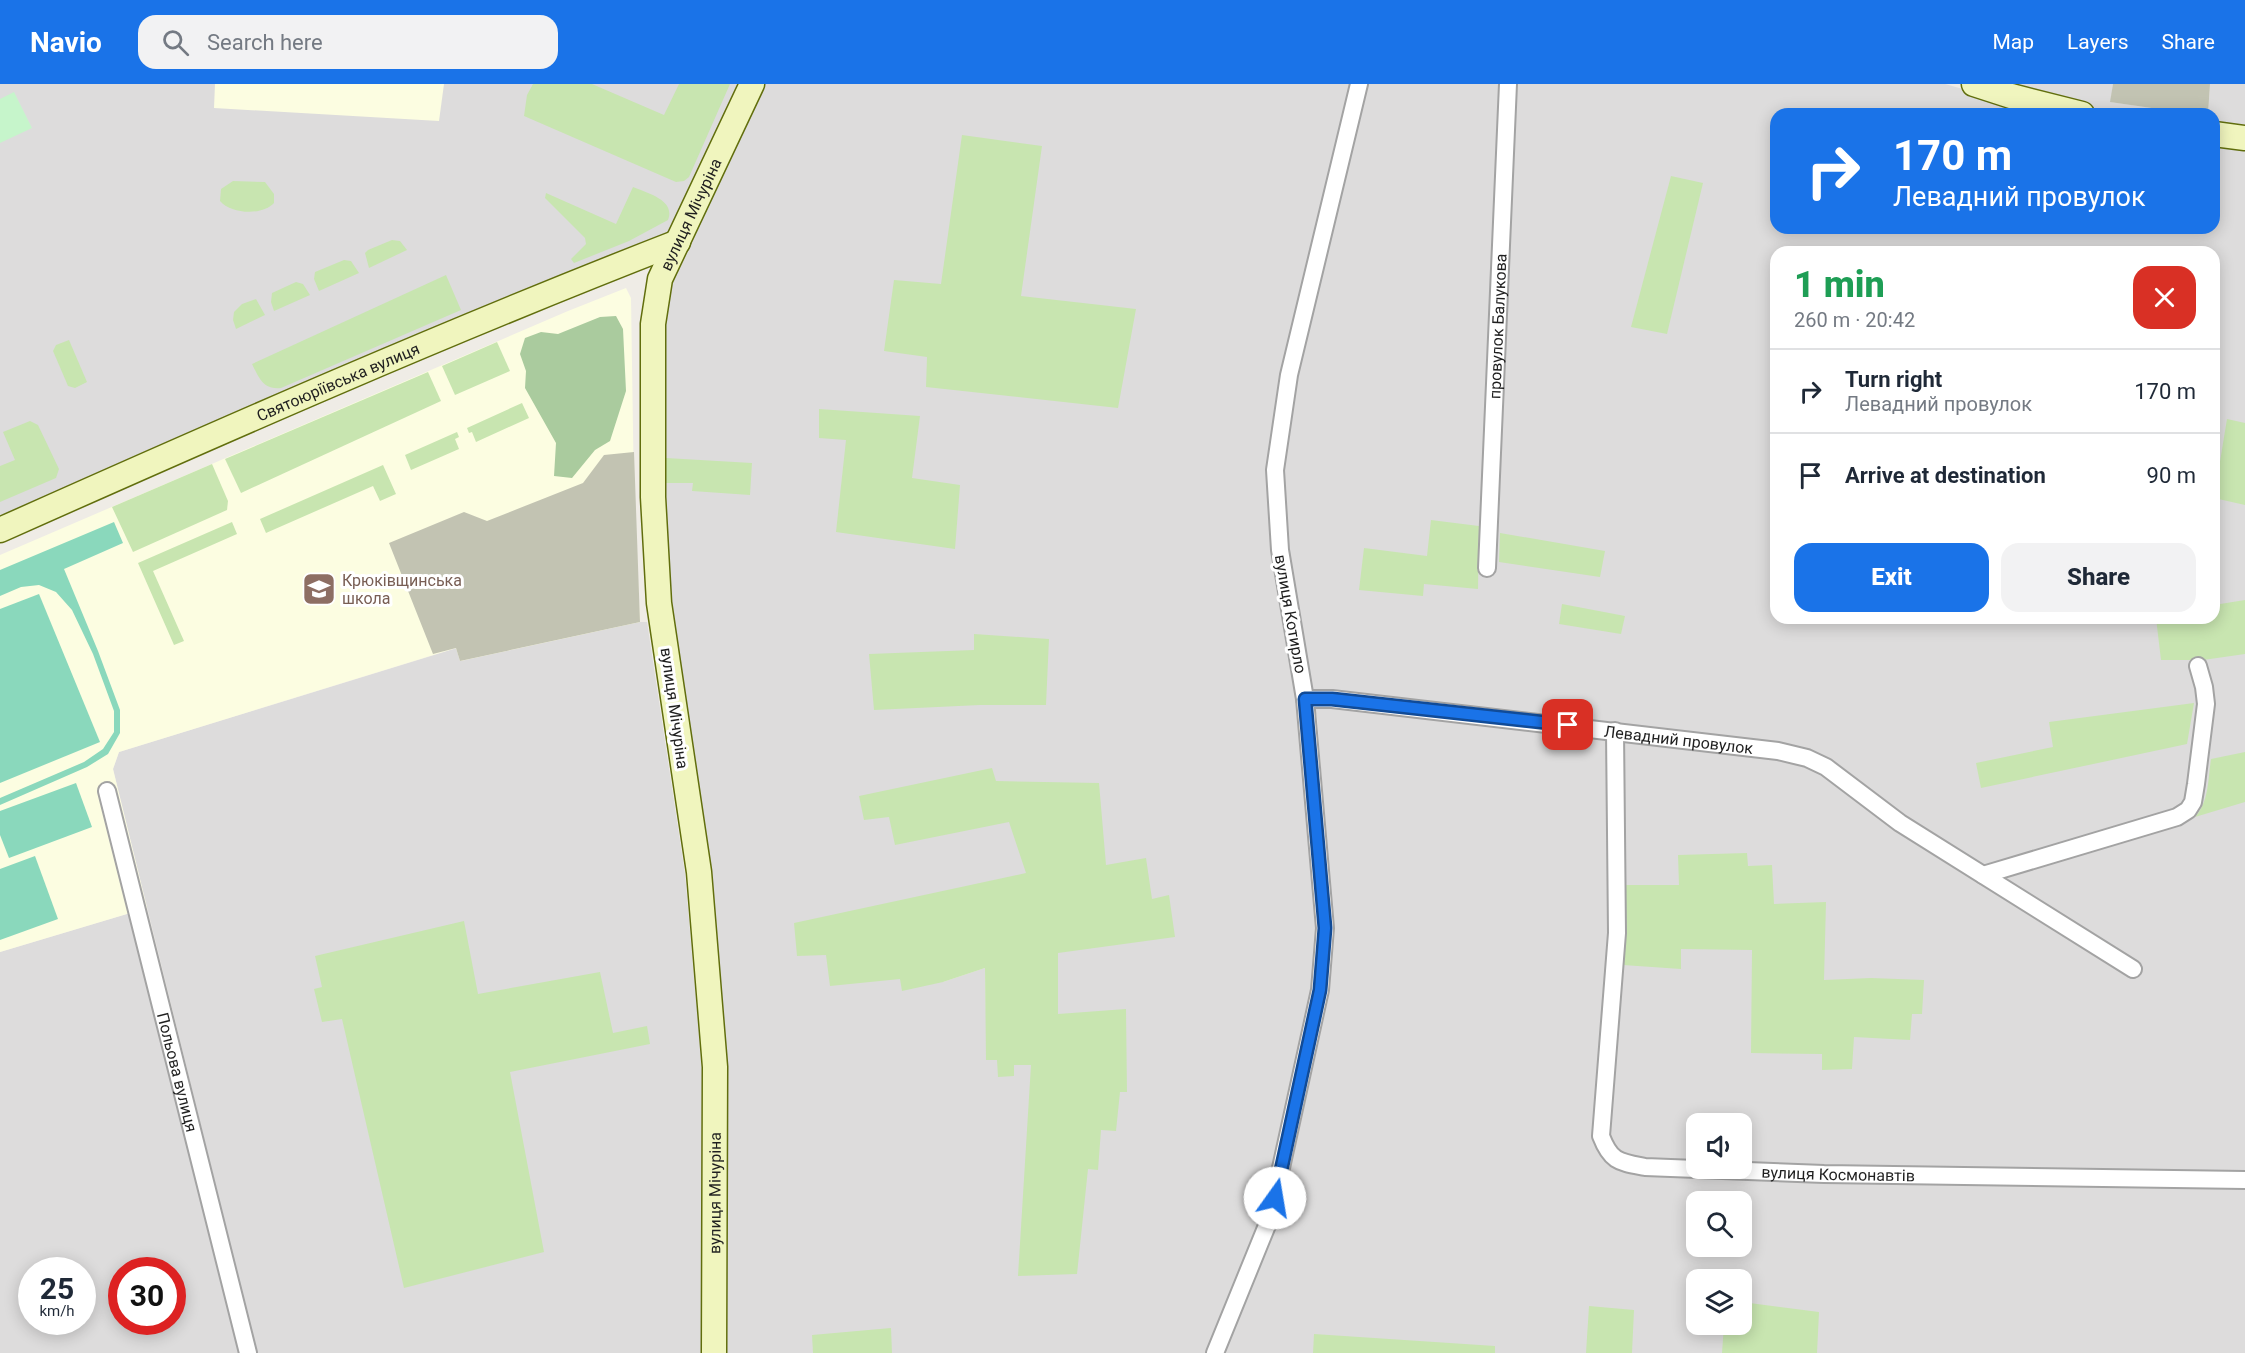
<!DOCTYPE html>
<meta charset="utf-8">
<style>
:root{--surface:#fff;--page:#f2f2f3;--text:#1f2937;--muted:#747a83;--line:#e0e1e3;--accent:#1a73e8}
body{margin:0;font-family:Roboto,sans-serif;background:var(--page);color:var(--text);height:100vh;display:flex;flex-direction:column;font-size:22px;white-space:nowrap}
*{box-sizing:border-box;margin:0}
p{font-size:20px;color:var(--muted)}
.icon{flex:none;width:33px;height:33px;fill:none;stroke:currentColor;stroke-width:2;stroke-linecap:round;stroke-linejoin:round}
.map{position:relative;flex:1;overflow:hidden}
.panel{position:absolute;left:1770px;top:162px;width:450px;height:378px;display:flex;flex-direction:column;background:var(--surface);border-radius:18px;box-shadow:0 3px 15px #0003}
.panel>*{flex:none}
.banner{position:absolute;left:1770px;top:24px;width:450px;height:126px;border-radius:18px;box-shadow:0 3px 15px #0003;background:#1a73e8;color:#fff;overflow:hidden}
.controls{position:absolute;left:1686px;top:1029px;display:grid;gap:12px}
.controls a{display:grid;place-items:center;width:66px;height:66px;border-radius:12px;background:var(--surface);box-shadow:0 3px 15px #0003;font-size:30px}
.speed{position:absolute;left:18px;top:1173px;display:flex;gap:12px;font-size:30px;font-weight:700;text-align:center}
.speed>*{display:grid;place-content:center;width:78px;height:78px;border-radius:50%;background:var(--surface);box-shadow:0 3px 15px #0003;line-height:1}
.speed small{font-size:15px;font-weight:400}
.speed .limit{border:9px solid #d22;background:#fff;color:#111}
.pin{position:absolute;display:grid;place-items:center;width:51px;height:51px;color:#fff;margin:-26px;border-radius:12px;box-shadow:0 3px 9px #0006}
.me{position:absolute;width:66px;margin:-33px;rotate:13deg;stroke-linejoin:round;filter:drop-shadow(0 0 4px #0008)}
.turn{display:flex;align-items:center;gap:21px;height:126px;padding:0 24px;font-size:27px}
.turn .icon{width:78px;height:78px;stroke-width:2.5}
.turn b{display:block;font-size:42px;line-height:51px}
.round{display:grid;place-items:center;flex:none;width:63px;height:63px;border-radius:18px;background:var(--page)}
.headline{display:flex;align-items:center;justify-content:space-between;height:102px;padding:0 24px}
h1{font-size:36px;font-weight:800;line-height:45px;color:#1e9e55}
.cta{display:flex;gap:12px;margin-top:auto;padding:12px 24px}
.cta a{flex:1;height:69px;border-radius:18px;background:var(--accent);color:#fff;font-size:24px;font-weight:800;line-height:69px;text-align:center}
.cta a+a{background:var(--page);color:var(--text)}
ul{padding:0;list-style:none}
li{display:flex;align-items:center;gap:18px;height:84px;padding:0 24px;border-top:2px solid var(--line)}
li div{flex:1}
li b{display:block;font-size:22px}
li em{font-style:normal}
header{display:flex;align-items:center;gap:36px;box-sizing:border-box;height:84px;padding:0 30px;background:var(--accent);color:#fff}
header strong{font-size:28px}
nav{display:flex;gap:33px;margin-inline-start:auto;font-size:21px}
.search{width:420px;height:54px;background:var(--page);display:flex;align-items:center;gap:15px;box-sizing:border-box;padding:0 21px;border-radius:18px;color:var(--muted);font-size:22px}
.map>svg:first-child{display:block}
.residential{fill:#dddcdc;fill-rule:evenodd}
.education{fill:#fcfde1}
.construction{fill:#c2c3b2}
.grass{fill:#c8e5b0}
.forest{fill:#aacb9e}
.park{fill:#c6f5cb}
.pitch{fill:#8ad8bc}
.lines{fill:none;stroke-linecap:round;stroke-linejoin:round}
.street-casing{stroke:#a3a3a3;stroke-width:20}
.secondary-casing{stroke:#616e0d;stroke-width:27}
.street{stroke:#fff;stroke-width:16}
.secondary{stroke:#f0f5be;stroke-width:24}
.route-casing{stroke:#114b97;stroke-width:15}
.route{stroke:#1a73e8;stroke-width:10}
.labels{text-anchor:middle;stroke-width:6;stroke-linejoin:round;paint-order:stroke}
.street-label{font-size:16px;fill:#1f1f1f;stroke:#fff}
.education-label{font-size:16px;fill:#785e54;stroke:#fff;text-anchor:start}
</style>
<header>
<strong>Navio</strong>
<div class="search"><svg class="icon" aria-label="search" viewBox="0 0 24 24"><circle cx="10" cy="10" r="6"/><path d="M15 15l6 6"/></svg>Search here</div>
<nav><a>Map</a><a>Layers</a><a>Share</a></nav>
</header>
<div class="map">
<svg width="2245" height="1269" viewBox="0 0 2245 1269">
<rect width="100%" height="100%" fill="#efece6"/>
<g class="residential">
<polygon points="0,0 743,0 676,141 662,153 0,436"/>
<path d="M761,0H1353L1269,387L1298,621L1318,844L1312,904L1263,1131L1208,1269H722L724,983L667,518L660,414L664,239L670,206L684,167ZM1027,789L1013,963L998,976H987L985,884L943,898Z"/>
<path d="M1366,0H1945L2053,30H1776V144H2214V58L2245,62V1269H1223L1276,1137L1328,909L1333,842L1317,633L1308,600L1284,460L1282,386L1294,291ZM1776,168H2214V534H1776ZM1696,1040H1742V1084H1696ZM1696,1118H1742V1162H1696ZM1696,1196H1742V1240H1696Z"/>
<polygon points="2001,0 2113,0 2111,18 2193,30 2125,30 2094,26"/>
<polygon points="2210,0 2245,0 2245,47 2214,42 2214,30 2208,30"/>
<polygon points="640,538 647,538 685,790 702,985 701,1269 257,1269 113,685 119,668 457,564 461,577"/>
<path d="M130,829L240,1269H0V868ZM32,1186H82V1238H32ZM122,1186H172V1238H122Z"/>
</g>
<g class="education">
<polygon points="215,0 444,0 439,37 214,24"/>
<polygon points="626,204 631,214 634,413 640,538 460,577 456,564 119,668 113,685 147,824 0,868 0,471 568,227"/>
</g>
<g class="construction">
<polygon points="2113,0 2210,0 2208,30 2193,30 2110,18"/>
<polygon points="634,368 640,538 460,577 456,564 433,570 389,459 464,428 487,437 583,399 604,371"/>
</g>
<g class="grass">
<polygon points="533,0 592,0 664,31 679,0 730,0 689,93 684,97 676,98 524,32 527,11"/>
<polygon points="962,51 1042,62 1021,212 1136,225 1118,324 926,303 927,273 884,267 894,196 941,200"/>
<polygon points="1671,92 1703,99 1667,250 1631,243"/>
<path d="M233,97L265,98L274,110V119C262,132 231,130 220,117L221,105Z"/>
<path d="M633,103C647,109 676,116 668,136L629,157L574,179L571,175L586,160L585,154L545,114L546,109L616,140Z"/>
<polygon points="392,156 400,157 407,166 369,184 365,169 368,166"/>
<polygon points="344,176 351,177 359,189 319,207 314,195 315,188"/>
<path d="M446,191L461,226L281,304C263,306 259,294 252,280Z"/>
<polygon points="296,198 303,200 310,211 274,227 271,218 272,209"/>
<polygon points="256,215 265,231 236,245 233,236 234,228 242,220"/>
<polygon points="69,256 87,298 75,304 68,302 53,267 56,261"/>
<polygon points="497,258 510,287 455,311 442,282"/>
<polygon points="428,288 441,317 241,409 225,375"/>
<polygon points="522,319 529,334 476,358 472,348 469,349 467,344"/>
<polygon points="819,325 920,332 912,394 960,401 955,465 836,448 846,356 819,354"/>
<polygon points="2227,335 2245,339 2245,421 2214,414"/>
<polygon points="30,337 38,341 59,385 56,394 0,418 0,382 15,376 3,348"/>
<polygon points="457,348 459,353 455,355 459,365 411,386 405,371"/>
<polygon points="666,374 752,379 750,411 692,407 693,399 665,399"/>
<polygon points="212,380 228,417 227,426 133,468 112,423"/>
<polygon points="383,381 396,410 380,417 373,402 266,449 260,435"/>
<polygon points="1431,436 1479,442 1478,505 1424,500 1423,512 1359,506 1364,464 1427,472"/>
<polygon points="232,438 237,450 153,487 184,557 174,561 138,479"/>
<polygon points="1500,449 1605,467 1600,493 1499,478"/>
<polygon points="2245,516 2245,570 2203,576 2161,576 2156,534 2214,534 2214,521"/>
<polygon points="1562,520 1625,532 1621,550 1559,540"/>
<polygon points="974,550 1049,555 1046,621 980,621 874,626 869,570 974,566"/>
<polygon points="2194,619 2187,660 1981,704 1976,679 2053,663 2049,638"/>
<path d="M2245,668V718L2195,733C2209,718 2208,695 2211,675Z"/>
<polygon points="992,684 996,697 1099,699 1106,781 1146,774 1152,815 1169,811 1175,853 1058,869 1058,930 1126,925 1127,1008 1120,1008 1116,1047 1101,1046 1098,1086 1088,1085 1077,1190 1018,1192 1031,981 1014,981 1014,992 998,993 997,976 986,976 985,884 943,898 902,907 900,895 830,902 826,871 797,872 794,839 1026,789 1009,738 895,761 889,733 864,736 859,712"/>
<polygon points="1747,769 1748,782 1772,781 1774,820 1826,818 1824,896 1871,894 1924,896 1922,930 1912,930 1910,956 1854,953 1852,985 1822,986 1822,970 1751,969 1752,866 1681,865 1681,885 1623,881 1622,801 1679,801 1678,771"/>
<polygon points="464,837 478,910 600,888 613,949 647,942 650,960 510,988 544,1168 404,1204 342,935 322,938 314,905 322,903 315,872"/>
<polygon points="1742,1218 1819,1228 1817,1269 1722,1269 1724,1241 1742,1240"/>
<polygon points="1589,1222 1634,1226 1632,1269 1586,1269"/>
<polygon points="891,1244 892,1269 813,1269 812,1251"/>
<polygon points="1314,1250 1495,1262 1495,1269 1313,1269"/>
</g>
<polygon class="forest" points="616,232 623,245 626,307 610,357 595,366 572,394 554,392 556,359 525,304 526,287 520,270 525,254 541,248 558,250 600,233"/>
<polygon class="park" points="14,8 32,44 0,59 0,15"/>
<g class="pitch">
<polygon points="114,438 123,459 64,485 98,567 120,626 120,649 108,670 87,683 0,721 0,714 84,678 103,665 114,648 114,627 93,570 72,526 56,508 39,501 21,503 0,512 0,486"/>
<polygon points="39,510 100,658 0,699 0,525"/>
<polygon points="76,699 92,743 9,774 0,751 0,727"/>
<polygon points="35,772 58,835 0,856 0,785"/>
</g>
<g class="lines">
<defs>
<g id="street">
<path id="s1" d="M1487,484L1508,0"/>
<path id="s2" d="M1305,615H1332L1778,667L1807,674L1826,683L1900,739L2133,885"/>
<path id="s3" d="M1615,647L1617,849L1601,1052C1611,1078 1619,1078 1645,1083L1824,1090L2245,1096"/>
<path id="s4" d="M107,707L248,1269"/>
<polyline points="1983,791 2177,733 2188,726 2193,718 2196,700 2206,620 2204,603 2198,582"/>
<polyline points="1215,1269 1270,1134 1320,906 1325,844 1305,615 1280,466 1275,386 1289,291 1359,0"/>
</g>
<g id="secondary">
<polyline points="1974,0 2011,12 2082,30"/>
<polyline points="2214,50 2245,54"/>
<path id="s5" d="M0,446C224,346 449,247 678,158"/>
<path id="s6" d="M714,1269L715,983L699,788L659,519L653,413V240L660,195L752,0"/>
</g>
</defs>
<use href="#street" class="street-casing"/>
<use href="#secondary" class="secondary-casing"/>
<use href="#street" class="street"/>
<use href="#secondary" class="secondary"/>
</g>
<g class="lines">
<defs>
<polyline id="route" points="1275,1114 1320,906 1325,844 1305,615 1332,615 1568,641"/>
</defs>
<use href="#route" class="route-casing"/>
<use href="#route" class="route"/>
</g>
<defs>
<symbol id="school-square" viewBox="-11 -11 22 22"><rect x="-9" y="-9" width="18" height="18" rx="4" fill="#8d6e63" stroke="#fff"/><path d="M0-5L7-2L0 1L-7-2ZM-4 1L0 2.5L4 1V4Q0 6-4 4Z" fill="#fff"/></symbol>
</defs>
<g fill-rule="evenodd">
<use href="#school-square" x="300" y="486" width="38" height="38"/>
</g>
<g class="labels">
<g class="street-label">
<text dy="6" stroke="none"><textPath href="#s6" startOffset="1150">вулиця Мічуріна</textPath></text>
<text dy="6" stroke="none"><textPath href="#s1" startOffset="242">провулок Балукова</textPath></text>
<text dy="6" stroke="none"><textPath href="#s5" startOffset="369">Святоюріївська вулиця</textPath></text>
<text transform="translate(1291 530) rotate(80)" y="6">вулиця Котирло</text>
<text transform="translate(675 624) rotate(82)" y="6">вулиця Мічуріна</text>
<text dy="6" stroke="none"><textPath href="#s2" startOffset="376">Левадний провулок</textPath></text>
<text dy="6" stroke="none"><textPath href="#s4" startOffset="290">Польова вулиця</textPath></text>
<text dy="6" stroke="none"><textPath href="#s3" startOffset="657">вулиця Космонавтів</textPath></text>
<text dy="6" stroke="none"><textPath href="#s6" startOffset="160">вулиця Мічуріна</textPath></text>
</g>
<g class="education-label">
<text x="342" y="502">Крюківщинська<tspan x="342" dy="18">школа</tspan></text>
</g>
</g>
</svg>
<div class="controls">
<a><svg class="icon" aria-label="sound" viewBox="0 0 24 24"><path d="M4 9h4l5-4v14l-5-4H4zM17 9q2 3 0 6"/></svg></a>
<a><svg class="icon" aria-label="search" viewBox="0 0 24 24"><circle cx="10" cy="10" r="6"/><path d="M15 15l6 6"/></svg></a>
<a><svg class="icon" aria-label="layers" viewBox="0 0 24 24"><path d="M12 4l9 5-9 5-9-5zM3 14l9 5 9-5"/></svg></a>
</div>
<div class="speed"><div>25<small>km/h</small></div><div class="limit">30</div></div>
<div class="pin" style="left:1568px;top:641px;background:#d93025"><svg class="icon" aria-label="arrive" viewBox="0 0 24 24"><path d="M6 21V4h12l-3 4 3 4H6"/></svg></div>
<svg class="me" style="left:1275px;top:1114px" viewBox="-20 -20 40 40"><circle r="19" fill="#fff"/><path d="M0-13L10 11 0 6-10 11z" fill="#1a73e8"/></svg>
<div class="banner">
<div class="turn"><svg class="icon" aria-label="right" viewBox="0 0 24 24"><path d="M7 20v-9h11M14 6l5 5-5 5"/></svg><div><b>170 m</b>Левадний провулок</div></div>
</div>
<section class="panel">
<div class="headline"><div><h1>1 min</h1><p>260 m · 20:42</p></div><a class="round" style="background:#d93025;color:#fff"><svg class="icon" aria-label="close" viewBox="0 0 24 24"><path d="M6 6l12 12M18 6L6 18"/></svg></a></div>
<ul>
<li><svg class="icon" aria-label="right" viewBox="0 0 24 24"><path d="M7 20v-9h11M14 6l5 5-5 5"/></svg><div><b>Turn right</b><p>Левадний провулок</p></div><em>170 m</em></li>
<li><svg class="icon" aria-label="arrive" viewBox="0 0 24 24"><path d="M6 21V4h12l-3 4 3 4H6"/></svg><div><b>Arrive at destination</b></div><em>90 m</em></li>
</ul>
<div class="cta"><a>Exit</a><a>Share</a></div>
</section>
</div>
